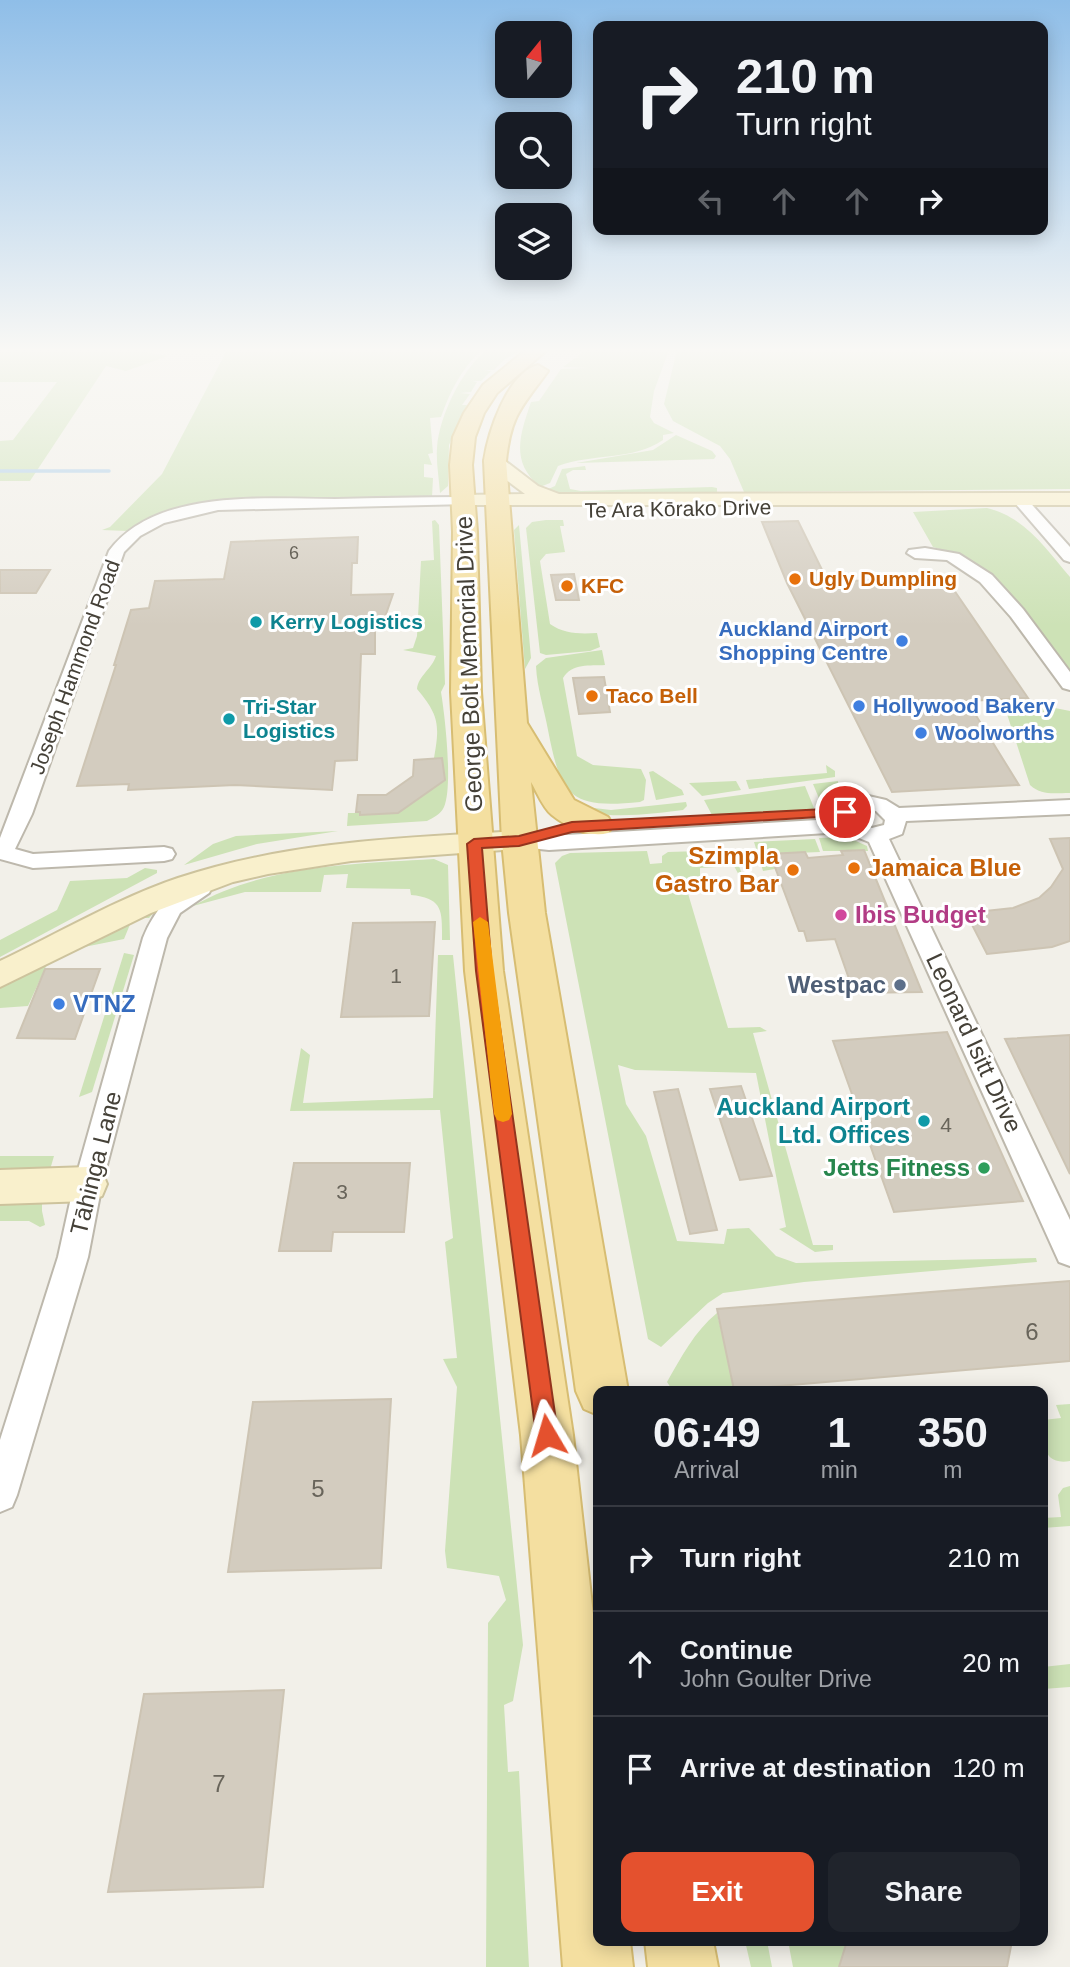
<!DOCTYPE html>
<meta charset="utf-8">
<style>
:root{--surface:#171b24;--page:#20242c;--text:#f1f3f6;--muted:#9ea1a6;--line:#363941;--accent:#e4512e}
body{margin:0;font-family:Arial,sans-serif;background:var(--page);color:var(--text);height:100vh;display:flex;flex-direction:column;font-size:26px;white-space:nowrap}
*{box-sizing:border-box;margin:0}
p{font-size:23px;color:var(--muted)}
.icon{flex:none;width:38px;height:38px;fill:none;stroke:currentColor;stroke-width:2;stroke-linecap:round;stroke-linejoin:round}
.map{position:relative;flex:1;overflow:hidden}
.sheet{position:absolute;left:593px;top:1386px;width:455px;height:560px;display:flex;flex-direction:column;background:var(--surface);border-radius:14px;box-shadow:0 4px 18px #0003}
.sheet>*{flex:none}
.banner{position:absolute;left:593px;top:21px;width:455px;height:214px;border-radius:14px;box-shadow:0 4px 18px #0003;background:#171b24;color:var(--text);overflow:hidden}
.needle{width:46px;rotate:18deg}
.controls{position:absolute;left:495px;top:21px;display:grid;gap:14px}
.controls a{display:grid;place-items:center;width:77px;height:77px;border-radius:14px;background:var(--surface);box-shadow:0 4px 18px #0003;font-size:35px}
.pin{position:absolute;display:grid;place-items:center;width:60px;height:60px;color:#fff;margin:-30px;border:4px solid #fff;border-radius:50%;box-shadow:0 2px 7px #0007}
.me{position:absolute;width:77px;margin:-38px;rotate:353deg;stroke-linejoin:round;filter:drop-shadow(0 0 5px #0008)}
.turn{display:flex;align-items:center;gap:24px;height:147px;padding:0 28px;font-size:32px}
.turn .icon{width:91px;height:91px;stroke-width:2.5}
.turn b{display:block;font-size:49px;line-height:60px}
.lanes{display:flex;align-items:center;height:66px;padding:0 28px;background:#0003;justify-content:center;gap:35px;direction:ltr}
.lanes .off{opacity:.35}
.eta{display:flex;justify-content:space-evenly;align-items:center;height:119px;text-align:center}
.eta b{font-size:42px;font-weight:800;line-height:49px}
.primary-button{display:flex;gap:14px;margin-top:auto;padding:14px 28px}
.primary-button a{flex:1;height:80px;border-radius:14px;background:var(--accent);color:#fff;font-size:28px;font-weight:800;line-height:80px;text-align:center}
.primary-button a+a{background:var(--page);color:var(--text)}
ul{padding:0;list-style:none}
li{display:flex;align-items:center;gap:21px;height:105px;padding:0 28px;border-top:2px solid var(--line)}
li div{flex:1}
li b{display:block;font-size:26px}
li em{font-style:normal}
.map>svg:first-child{display:block}
.green{fill:#cde2b6}
.lines{fill:none;stroke-linecap:round;stroke-linejoin:round}
.stream{stroke:#abcde9;stroke-width:3.5}
.building{fill:#d3ccbf;stroke:#cdc4b3;stroke-width:2}
.street-casing{stroke:#bdb8ac;stroke-width:4}
.secondary-casing{stroke:#cdc39d;stroke-width:4}
.primary-casing{stroke:#d7bd72;stroke-width:4}
.street{fill:#fff;fill-rule:evenodd}
.secondary{fill:#f9f0cc;fill-rule:evenodd}
.primary{fill:#f4dfa0;fill-rule:evenodd}
.route{fill:#e4512e;stroke:#94351e;stroke-width:2}
.slow{fill:#f59e0b}
.food-dot{fill:#e8710a;stroke:#fff;stroke-width:2.5}
.culture-dot{fill:#0f9aa8;stroke:#fff;stroke-width:2.5}
.shop-dot{fill:#3f7fe0;stroke:#fff;stroke-width:2.5}
.hotel-dot{fill:#d1479c;stroke:#fff;stroke-width:2.5}
.service-dot{fill:#5c6f8a;stroke:#fff;stroke-width:2.5}
.leisure-dot{fill:#2e9e5b;stroke:#fff;stroke-width:2.5}
.labels{text-anchor:middle;stroke-width:6;stroke-linejoin:round;paint-order:stroke}
.far-number-label{font-size:18px;fill:#68645a}
.far-street-label{font-size:21px;fill:#454138;stroke:#fff}
.far-food-label{font-size:21px;font-weight:bold;fill:#c56008;stroke:#fff;text-anchor:start}
.far-culture-label{font-size:21px;font-weight:bold;fill:#0d838f;stroke:#fff;text-anchor:start}
.far-shop-label{font-size:21px;font-weight:bold;fill:#366cbe;stroke:#fff;text-anchor:start}
.number-label{font-size:21px;fill:#68645a}
.street-label{font-size:24px;fill:#454138;stroke:#fff}
.food-label{font-size:24px;font-weight:bold;fill:#c56008;stroke:#fff;text-anchor:end}
.hotel-label{font-size:24px;font-weight:bold;fill:#b23c85;stroke:#fff;text-anchor:start}
.service-label{font-size:24px;font-weight:bold;fill:#4e5e75;stroke:#fff;text-anchor:end}
.shop-label{font-size:24px;font-weight:bold;fill:#366cbe;stroke:#fff;text-anchor:start}
.culture-label{font-size:24px;font-weight:bold;fill:#0d838f;stroke:#fff;text-anchor:end}
.leisure-label{font-size:24px;font-weight:bold;fill:#27864d;stroke:#fff;text-anchor:end}
.near-number-label{font-size:24px;fill:#68645a}
</style>
<div class="map">
<svg width="1070" height="1967" viewBox="0 0 1070 1967">
<rect width="100%" height="100%" fill="#f2f0e9"/>
<g class="green">
<polygon points="0,350 133,350 168,356 126,371 106,366 30,481 0,481 0,441 13,440 57,382 0,382"/>
<path d="M227,350H482C461,369 450,391 441,417L430,418L433,453L428,454L432,465L424,464V477L433,478L432,497L226,500L171,510L127,531L102,530L110,527L162,474Z"/>
<path d="M486,350H522L505,359L494,370H484L491,371L481,381H472L477,382L471,392L460,393L470,394L462,405H467L449,445L448,486L440,493C439,478 436,463 437,448C439,416 462,370 486,350Z"/>
<path d="M587,350H669L654,391L650,417L654,423L674,433L663,435V440C633,461 593,453 558,466L550,483L540,487C510,461 520,435 531,402L539,401L561,369L587,368L563,367L575,358H584L576,357Z"/>
<polygon points="677,350 1070,350 1070,489 744,492 730,459 720,446 673,421 664,404"/>
<polygon points="676,435 712,451 716,456 714,459 576,463 653,450"/>
<polygon points="585,466 586,470 573,470 566,474 570,489 581,491 712,487 717,488 717,492 567,495 546,490 555,486 562,469"/>
<path d="M987,508C1025,517 1046,549 1070,577V673L960,555L933,547L913,512Z"/>
<path d="M435,520L439,525L445,684L441,692C445,716 453,786 444,807C441,814 433,818 427,821L347,826L348,813H398L445,780L442,759L434,758C440,725 439,715 417,689C418,676 432,669 436,656L403,650L413,648L417,636L421,561L434,560L432,521Z"/>
<path d="M546,520H572H563L564,526H560L565,552L546,554L540,561L550,624C564,634 580,634 597,633L600,647L590,651L546,655L540,653L526,528L532,522Z"/>
<polygon points="519,525 531,658 525,669 514,530"/>
<path d="M602,650L605,665C590,666 572,663 563,678L577,756L593,765L641,769L646,780L644,800L640,802C570,809 561,797 548,730C544,708 537,688 536,666L546,658Z"/>
<path d="M1050,707L1070,711V793C1054,793 1042,796 1030,785L1006,711Z"/>
<polygon points="826,765 835,771 835,777 749,789 746,780 827,773"/>
<polygon points="653,771 682,790 684,795 656,800 649,772"/>
<polygon points="736,781 741,790 702,796 689,783"/>
<polygon points="838,781 839,803 823,808 813,784"/>
<polygon points="805,786 814,808 811,810 712,815 704,800"/>
<path d="M686,802L687,806L683,810C658,813 596,822 577,806L611,810Z"/>
<polygon points="338,831 257,844 184,865 213,844 236,836"/>
<polygon points="847,837 867,846 868,851 823,851 819,838"/>
<polygon points="815,839 820,852 770,854 775,869 763,871 754,842"/>
<polygon points="733,850 742,874 740,877 734,866 700,868 700,876 684,880 728,1028 760,1027 767,1031 753,1033 813,1245 833,1245 833,1250 815,1252 779,1229 786,1227 756,1073 635,1070 618,1065 626,1104 646,1136 677,1241 724,1244 727,1229 749,1228 776,1256 796,1263 1036,1258 1037,1262 804,1282 723,1293 708,1303 661,1347 648,1339 555,863 562,856 570,853 647,851 650,864 662,863 662,856 668,852"/>
<path d="M434,859L448,865L450,940H442C442,912 444,898 411,895L410,889L346,888L348,874L324,875L321,892H245L193,906C264,865 354,864 434,859Z"/>
<polygon points="145,868 157,870 157,873 0,957 0,940 57,910 70,881 127,878"/>
<polygon points="160,906 149,918 140,918 131,922 124,939 84,947 48,962 28,1006 0,1008 0,983"/>
<polygon points="124,953 134,955 92,1092 79,1097"/>
<polygon points="438,955 453,955 523,1645 513,1701 504,1705 508,1772 519,1771 529,1967 486,1967 488,1623 506,1600 499,1576 447,1568 445,1551 457,1387 443,1359 457,1358 445,1242 453,1238 440,1110 290,1111 301,1048 310,1055 303,1103 433,1098"/>
<polygon points="0,1156 54,1156 47,1180 0,1175"/>
<polygon points="42,1197 42,1211 45,1225 40,1227 29,1221 0,1221 0,1200"/>
<path d="M717,1313L735,1391H673L667,1382C682,1356 694,1332 717,1313Z"/>
<path d="M1070,1404V1461C1041,1466 1043,1440 1043,1420L1061,1418L1056,1405Z"/>
<polygon points="1070,1486 1070,1526 1043,1528 1043,1518 1061,1517 1058,1495 1063,1488"/>
<polygon points="1070,1664 1070,1687 1043,1689 1043,1667"/>
<polygon points="745,1941 767,1941 772,1967 751,1967"/>
<polygon points="788,1941 847,1941 839,1967 793,1967"/>
</g>
<g class="lines">
<polyline class="stream" points="0,471 109,471"/>
</g>
<g class="building">
<polygon points="798,521 828,582 945,577 1028,698 967,701 1019,785 892,792 787,583 762,522"/>
<polygon points="358,537 357,563 352,563 351,595 393,594 385,617 387,627 375,627 375,654 361,654 357,760 335,761 332,790 235,785 128,790 129,784 77,786 116,665 114,665 131,610 149,608 155,581 224,579 231,542"/>
<polygon points="0,570 50,570 36,593 0,593"/>
<polygon points="574,574 579,600 556,600 551,575"/>
<polygon points="604,677 610,712 579,714 573,678"/>
<polygon points="442,758 445,780 398,813 360,815 360,812 356,812 358,795 386,795 413,776 414,760"/>
<polygon points="1070,838 1070,941 1052,947 987,954 966,913 1013,908 1039,898 1051,887 1063,869 1050,839"/>
<polygon points="864,850 922,992 854,993 835,939 807,941 804,931 799,931 770,854 805,852 808,858 843,855 841,851"/>
<polygon points="435,922 429,1016 341,1017 353,923"/>
<polygon points="45,969 100,969 75,1039 17,1038"/>
<polygon points="947,1032 1023,1201 894,1212 833,1041"/>
<polygon points="1070,1035 1070,1174 1005,1039"/>
<polygon points="741,1086 772,1176 740,1180 710,1089"/>
<polygon points="678,1089 717,1230 690,1234 654,1092"/>
<polygon points="294,1163 410,1163 404,1232 333,1232 331,1251 279,1251"/>
<polygon points="1070,1281 1070,1361 734,1390 717,1309"/>
<polygon points="391,1399 381,1568 228,1572 253,1402"/>
<polygon points="284,1690 263,1887 108,1892 144,1694"/>
<polygon points="847,1941 1012,1941 1007,1967 839,1967"/>
</g>
<g class="lines">
<defs>
<g id="street">
<polygon points="1020,496 1025,497 1070,547 1070,562 1064,560 1015,503 1013,500"/>
<path d="M463,497L468,498L470,501L468,504L218,510L164,523L140,536L124,552L32,814L15,849L33,854L164,847L172,849L175,854L172,859L164,861L33,868L0,859V838L109,551C156,488 265,499 335,499C378,498 420,497 463,497Z"/>
<polygon points="925,548 959,554 992,575 1023,609 1070,672 1070,690 1063,688 1011,617 980,582 947,560 915,558 907,553 909,550"/>
<path d="M864,795L886,800L899,808L1070,800V814L906,821L902,834L889,839L1070,1220V1266L1059,1262L869,842L844,832L549,850L511,846L508,841L511,836H549L835,819L834,812L844,800ZM864,809L876,811L885,820L884,825L872,828L858,822L856,813Z"/>
<path d="M201,879L209,881L212,887L209,893L180,913L167,938L102,1184L88,1257L17,1495L12,1507L0,1512V1440L58,1257L74,1184L143,938C154,911 172,888 201,879Z"/>
</g>
<g id="secondary">
<polygon points="493,455 500,457 538,486 559,494 1070,493 1070,505 456,505 453,501 456,497 463,495 525,494 486,465 484,461 486,457"/>
<path d="M519,831L529,834L534,841L529,848L351,861L268,874L233,882L151,913L0,987V961C59,933 116,899 178,878C289,841 404,838 519,831Z"/>
<polygon points="88,1167 102,1172 107,1184 102,1196 88,1201 0,1204 0,1170"/>
</g>
<g id="primary">
<polygon points="526,350 547,350 497,393 484,413 475,437 472,465 477,532 481,692 503,971 573,1435 598,1659 598,1941 630,1941 633,1967 563,1967 521,1435 465,971 451,692 453,532 450,465 453,437 464,413 483,385"/>
<path d="M538,365L548,371C522,407 511,414 506,461L527,723L574,800L608,817L613,825L608,833C589,838 567,827 552,815C543,808 537,792 531,782L545,913L628,1391H598V1415L584,1409L576,1391L509,913L502,841L484,461C488,433 507,373 538,365Z"/>
<polygon points="645,1941 713,1941 718,1967 648,1967"/>
</g>
</defs>
<use href="#street" class="street-casing"/>
<use href="#secondary" class="secondary-casing"/>
<use href="#primary" class="primary-casing"/>
<use href="#street" class="street"/>
<use href="#secondary" class="secondary"/>
<use href="#primary" class="primary"/>
</g>
<linearGradient id="sky" x2="0" y2="1"><stop stop-color="#8fbee8"/><stop offset="0.56" stop-color="#f9f8f5"/><stop offset="1" stop-color="#f9f8f5" stop-opacity="0"/></linearGradient>
<rect width="1070" height="626" fill="url(#sky)"/>
<polygon class="route" points="845,808 850,809 850,815 572,832 519,846 482,848 492,971 558,1435 555,1443 547,1446 540,1443 536,1435 476,971 467,844 474,839 519,836 572,822"/>
<polygon class="slow" points="480,917 488,922 512,1114 509,1120 503,1122 497,1120 494,1114 473,922"/>
<g class="food-dot">
<circle cx="795" cy="579" r="7"/>
<circle cx="567" cy="586" r="7"/>
<circle cx="592" cy="696" r="7"/>
<circle cx="854" cy="868" r="7"/>
<circle cx="793" cy="870" r="7"/>
</g>
<g class="culture-dot">
<circle cx="256" cy="622" r="7"/>
<circle cx="229" cy="719" r="7"/>
<circle cx="924" cy="1121" r="7"/>
</g>
<g class="shop-dot">
<circle cx="902" cy="641" r="7"/>
<circle cx="859" cy="706" r="7"/>
<circle cx="921" cy="733" r="7"/>
<circle cx="59" cy="1004" r="7"/>
</g>
<circle class="hotel-dot" cx="841" cy="915" r="7"/>
<circle class="service-dot" cx="900" cy="985" r="7"/>
<circle class="leisure-dot" cx="984" cy="1168" r="7"/>
<g class="labels">
<g class="far-number-label">
<text x="294" y="559">6</text>
</g>
<g class="far-street-label">
<text transform="translate(678 509) rotate(-1)" y="7">Te Ara Kōrako Drive</text>
<text transform="translate(75 667) rotate(-70)" y="7">Joseph Hammond Road</text>
</g>
<g class="far-food-label">
<text x="809" y="586">Ugly Dumpling</text>
<text x="581" y="593">KFC</text>
<text x="606" y="703">Taco Bell</text>
</g>
<g class="far-culture-label">
<text x="270" y="629">Kerry Logistics</text>
<text x="243" y="714">Tri-Star<tspan x="243" dy="24">Logistics</tspan></text>
</g>
<g class="far-shop-label">
<text x="888" y="636" text-anchor="end">Auckland Airport<tspan x="888" dy="24">Shopping Centre</tspan></text>
<text x="873" y="713">Hollywood Bakery</text>
<text x="935" y="740">Woolworths</text>
</g>
<g class="number-label">
<text x="396" y="983">1</text>
<text x="946" y="1132">4</text>
<text x="342" y="1199">3</text>
</g>
<g class="street-label">
<text transform="translate(469 664) rotate(-92)" y="8">George Bolt Memorial Drive</text>
<text transform="translate(974 1043) rotate(65)" y="8">Leonard Isitt Drive</text>
<text transform="translate(96 1163) rotate(-76)" y="8">Tāhinga Lane</text>
</g>
<g class="food-label">
<text x="779" y="864">Szimpla<tspan x="779" dy="28">Gastro Bar</tspan></text>
<text x="868" y="876" text-anchor="start">Jamaica Blue</text>
</g>
<g class="hotel-label">
<text x="855" y="923">Ibis Budget</text>
</g>
<g class="service-label">
<text x="886" y="993">Westpac</text>
</g>
<g class="shop-label">
<text x="73" y="1012">VTNZ</text>
</g>
<g class="culture-label">
<text x="910" y="1115">Auckland Airport<tspan x="910" dy="28">Ltd. Offices</tspan></text>
</g>
<g class="leisure-label">
<text x="970" y="1176">Jetts Fitness</text>
</g>
<g class="near-number-label">
<text x="1032" y="1340">6</text>
<text x="318" y="1497">5</text>
<text x="219" y="1792">7</text>
</g>
</g>
</svg>
<div class="controls">
<a><svg class="needle" viewBox="-14 -14 28 28"><path d="M0-13l5 13h-10z" fill="#e53935"/><path d="M0 13l5-13h-10z" fill="#9ea1a6"/></svg></a>
<a><svg class="icon" aria-label="search" viewBox="0 0 24 24"><circle cx="10" cy="10" r="6"/><path d="M15 15l6 6"/></svg></a>
<a><svg class="icon" aria-label="layers" viewBox="0 0 24 24"><path d="M12 4l9 5-9 5-9-5zM3 14l9 5 9-5"/></svg></a>
</div>
<div class="pin" style="left:845px;top:812px;background:#d93025"><svg class="icon" aria-label="arrive" viewBox="0 0 24 24"><path d="M6 21V4h12l-3 4 3 4H6"/></svg></div>
<svg class="me" style="left:547px;top:1435px" viewBox="-20 -20 40 40"><path d="M0-17L14 15 0 8-14 15z" fill="#e4512e" stroke="#fff" stroke-width="4"/></svg>
<div class="banner">
<div class="turn"><svg class="icon" aria-label="right" viewBox="0 0 24 24"><path d="M7 20v-9h11M14 6l5 5-5 5"/></svg><div><b>210 m</b>Turn right</div></div>
<div class="lanes"><svg class="icon off" aria-label="left" viewBox="0 0 24 24"><path d="M17 20v-9H6M10 6l-5 5 5 5"/></svg><svg class="icon off" aria-label="ahead" viewBox="0 0 24 24"><path d="M12 20V5M6 11l6-6 6 6"/></svg><svg class="icon off" aria-label="ahead" viewBox="0 0 24 24"><path d="M12 20V5M6 11l6-6 6 6"/></svg><svg class="icon" aria-label="right" viewBox="0 0 24 24"><path d="M7 20v-9h11M14 6l5 5-5 5"/></svg></div>
</div>
<section class="sheet">
<div class="eta">
<div><b>06:49</b><p>Arrival</p></div>
<div><b>1</b><p>min</p></div>
<div><b>350</b><p>m</p></div>
</div>
<ul>
<li><svg class="icon" aria-label="right" viewBox="0 0 24 24"><path d="M7 20v-9h11M14 6l5 5-5 5"/></svg><div><b>Turn right</b></div><em>210 m</em></li>
<li><svg class="icon" aria-label="ahead" viewBox="0 0 24 24"><path d="M12 20V5M6 11l6-6 6 6"/></svg><div><b>Continue</b><p>John Goulter Drive</p></div><em>20 m</em></li>
<li><svg class="icon" aria-label="arrive" viewBox="0 0 24 24"><path d="M6 21V4h12l-3 4 3 4H6"/></svg><div><b>Arrive at destination</b></div><em>120 m</em></li>
</ul>
<div class="primary-button"><a>Exit</a><a>Share</a></div>
</section>
</div>
